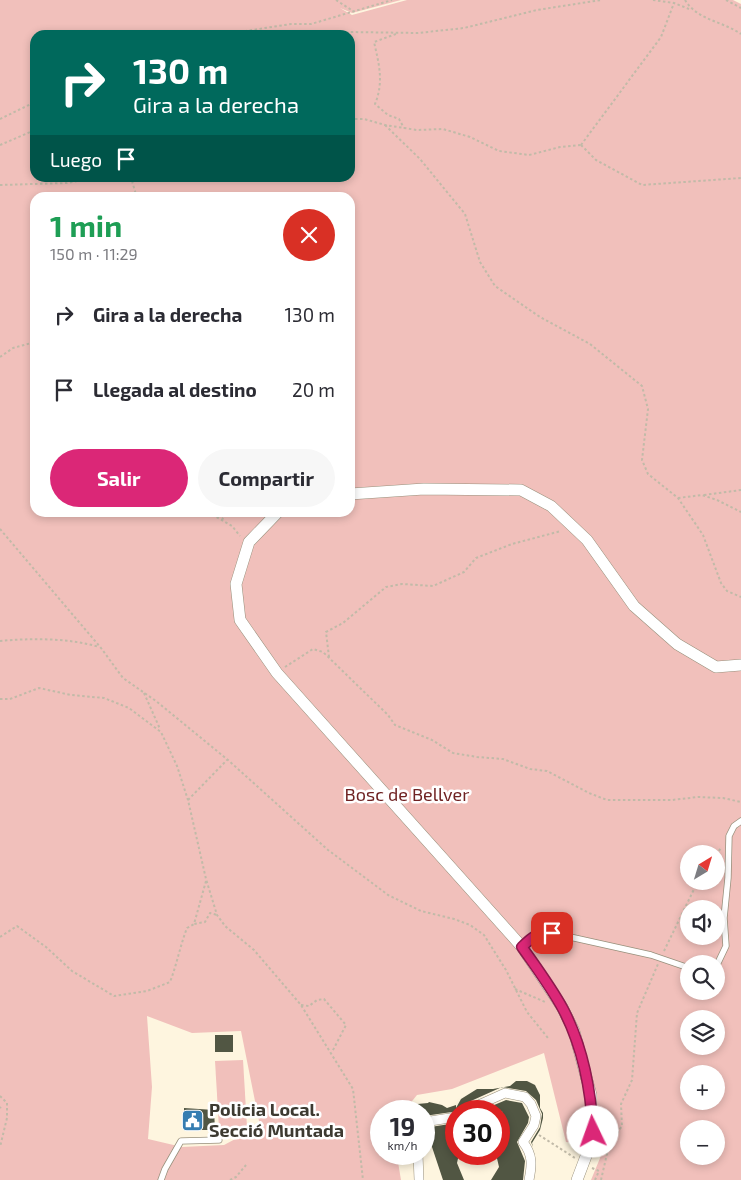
<!DOCTYPE html>
<html lang="es">
<meta charset="utf-8">
<style>
:root{--surface:#fff;--page:#f7f7f7;--text:#2b2b33;--muted:#7c7c81;--accent:#db2777}
body{margin:0;font-family:"Exo 2",sans-serif;background:var(--page);color:var(--text);height:100vh;display:flex;flex-direction:column;font-size:19px;white-space:nowrap}
*{box-sizing:border-box;margin:0}
p{font-size:16px;color:var(--muted)}
.icon{flex:none;width:28px;height:28px;fill:none;stroke:currentColor;stroke-width:2;stroke-linecap:round;stroke-linejoin:round}
.map{position:relative;flex:1;overflow:hidden}
.panel{position:absolute;left:30px;top:192px;width:325px;height:325px;display:flex;flex-direction:column;background:var(--surface);border-radius:15px;box-shadow:0 2px 8px #0003}
.panel>*{flex:none}
.hud{position:absolute;left:30px;top:30px;width:325px;height:152px;border-radius:15px;box-shadow:0 2px 8px #0003;background:#00695c;color:#fff;overflow:hidden}
.needle{width:32px;rotate:38deg}
.buttons{position:absolute;left:680px;top:845px;display:grid;gap:10px}
.buttons a{display:grid;place-items:center;width:45px;height:45px;border-radius:50%;background:var(--surface);box-shadow:0 2px 8px #0003;font-size:25px}
.speed{position:absolute;left:370px;top:1100px;display:flex;gap:10px;font-size:25px;font-weight:700;text-align:center}
.speed>*{display:grid;place-content:center;width:65px;height:65px;border-radius:50%;background:var(--surface);box-shadow:0 2px 8px #0003;line-height:1}
.speed small{font-size:12px;font-weight:400}
.speed .limit{border:8px solid #d22;background:#fff;color:#111}
.pin{position:absolute;display:grid;place-items:center;width:42px;height:42px;color:#fff;margin:-21px;border-radius:10px;box-shadow:0 2px 8px #0006}
.me{position:absolute;width:55px;margin:-28px;rotate:357deg;stroke-linejoin:round;filter:drop-shadow(0 0 4px #0008)}
.turn{display:flex;align-items:center;gap:18px;height:105px;padding:0 20px;font-size:22px}
.turn .icon{width:65px;height:65px;stroke-width:2.5}
.turn b{display:block;font-size:35px;line-height:42px}
.then{display:flex;align-items:center;height:48px;padding:0 20px;background:#0003;gap:10px;font-size:19px}
.round{display:grid;place-items:center;flex:none;width:52px;height:52px;border-radius:26px;background:var(--page)}
.overview{display:flex;align-items:center;justify-content:space-between;height:85px;padding:0 20px}
h1{font-size:30px;font-weight:700;line-height:38px;color:#1e9e55}
.cta{display:flex;gap:10px;margin-top:auto;padding:10px 20px}
.cta a{flex:1;height:58px;border-radius:30px;background:var(--accent);color:#fff;font-size:20px;font-weight:700;line-height:58px;text-align:center}
.cta a+a{background:var(--page);color:var(--text)}
ul{padding:0;list-style:none}
li{display:flex;align-items:center;gap:15px;height:75px;padding:0 20px}
li div{flex:1}
li b{display:block;font-size:19px}
li em{font-style:normal}
.map>svg:first-child{display:block}
.green{fill:#f1c0bb;fill-rule:evenodd}
.building{fill:#515643}
.lines{fill:none;stroke-linecap:round;stroke-linejoin:round}
.service-casing{stroke:#98907c;stroke-width:7}
.pedestrian-casing{stroke:#98907c;stroke-width:10}
.minor-casing{stroke:#98907c;stroke-width:12}
.path{stroke:#c1baa8;stroke-width:2;stroke-dasharray:2.5 2.5;stroke-linecap:butt}
.service{stroke:#fff;stroke-width:5.5}
.pedestrian{stroke:#fff;stroke-width:9}
.minor{stroke:#fff;stroke-width:11}
.route-casing{stroke:#8e194d;stroke-width:12}
.route{stroke:#db2777;stroke-width:9}
.labels{text-anchor:middle;stroke-width:5;stroke-linejoin:round;paint-order:stroke}
.park-label{font-size:18px;fill:#6f2222;stroke:#fff}
.poi-label{font-size:18px;font-weight:bold;fill:#3d3a31;stroke:#fff;text-anchor:start}
</style>
<div class="map">
<svg width="741" height="1180" viewBox="0 0 741 1180">
<rect width="100%" height="100%" fill="#fef5df"/>
<g class="green">
<path d="M0,0H401L352,13L340,8L352,15L407,0H733L741,4V1180H591L605,1146L566,1142L544,1053L452,1089L417,1095L404,1111H381V1154H390L398,1162L401,1180H0ZM35,35H350V178H35ZM35,198H350V512H35ZM689,854H716V881H689ZM689,909H716V936H689ZM689,964H716V991H689ZM147,1016L192,1033L241,1031L260,1126L224,1145L182,1147L148,1139L152,1087ZM689,1019H716V1046H689ZM689,1074H716V1101H689ZM689,1129H716V1156H689Z"/>
<polygon points="243,1060 247,1127 219,1128 215,1061"/>
</g>
<g class="building">
<rect x="215" y="1035" width="18" height="17"/>
<polygon points="516,1081 527,1081 535,1085 540,1095 540,1108 543,1113 543,1118 540,1130 532,1143 533,1147 531,1142 540,1127 542,1114 536,1100 526,1091 502,1087 462,1105 459,1111 424,1116 424,1111 407,1111 407,1105 428,1103 429,1102 442,1105 447,1108 456,1105 456,1108 461,1099 477,1089 493,1089 510,1086"/>
<polygon points="506,1100 522,1103 529,1117 528,1123 517,1142 525,1161 523,1180 491,1180 499,1167 496,1154 499,1154 499,1132 506,1136 502,1111 480,1111"/>
<polygon points="184,1108 214,1110 215,1130 184,1130"/>
<polygon points="456,1123 456,1154 459,1154 457,1163 464,1180 443,1180 427,1132 424,1133 424,1128"/>
</g>
<g class="lines">
<defs>
<g id="service">
<path d="M522,947C532,937 538,932 552,933L651,955L689,968"/>
<polyline points="716,967 726,946 724,918 728,878 729,836 734,826 741,821"/>
<polyline points="161,1180 165,1169 181,1141 219,1140"/>
</g>
<g id="pedestrian">
<path d="M465,1111L505,1093L525,1097L531,1104L536,1116L534,1125L523,1142C533,1155 532,1165 529,1180"/>
<polyline points="424,1122 456,1117"/>
<polyline points="418,1154 419,1180"/>
</g>
<g id="minor">
<polyline points="350,494 424,489 521,490 551,506 587,540 634,606 677,644 716,667 741,665"/>
<polyline points="278,512 249,542 236,584 240,620 277,673 522,947 562,1007 574,1031 591,1095 591,1143 577,1180"/>
</g>
</defs>
<use href="#service" class="service-casing"/>
<use href="#pedestrian" class="pedestrian-casing"/>
<use href="#minor" class="minor-casing"/>
<g class="path">
<polyline points="336,0 353,11"/>
<polyline points="653,0 674,3 689,9"/>
<path d="M685,0C697,20 722,21 741,34"/>
<polyline points="726,0 741,8"/>
<path d="M396,34L374,42C379,64 384,82 375,104L388,115L399,119L404,128"/>
<polyline points="220,35 291,24 311,24 392,0"/>
<polyline points="331,35 349,32 418,33 464,28 537,10 601,0"/>
<polyline points="0,119 35,102"/>
<polyline points="350,119 364,119 385,125 417,130 443,129 470,137 499,151 529,155 560,147 581,145"/>
<polyline points="385,125 420,159 465,214 480,262 495,286 540,317 590,344 642,386 648,409 642,460 648,474 678,498 703,535 721,583 727,591 741,597"/>
<polyline points="0,145 35,130"/>
<polyline points="581,145 596,160 642,185 741,178"/>
<polyline points="581,145 661,37 674,3"/>
<polyline points="114,178 132,181 153,178"/>
<polyline points="132,181 137,198"/>
<polyline points="0,185 67,183 94,178"/>
<polyline points="0,357 13,348 35,342"/>
<polyline points="704,495 741,490"/>
<polyline points="678,498 702,495 717,500 741,512"/>
<polyline points="208,512 232,526 240,536"/>
<polyline points="222,520 226,512"/>
<polyline points="0,529 101,648 123,678 156,701 228,760 328,850 388,895 421,911 454,919 470,925 484,935 506,970 527,1012 548,1038"/>
<path d="M0,641C30,638 70,638 99,647"/>
<polyline points="329,657 326,632 343,623 386,587 402,584 433,586 464,572 476,558 512,544 561,531"/>
<polyline points="285,667 313,649 323,652 388,715 395,725 432,740 453,753 477,757 503,759 530,769 547,771 589,793 607,800 672,800 698,797 723,798 741,802"/>
<polyline points="144,693 160,729"/>
<polyline points="0,699 10,699 39,688 71,695 104,698 129,708 161,732 177,766 188,800 206,879 217,915 225,926 254,950 301,1005 353,1089 363,1180"/>
<polyline points="188,800 227,760"/>
<polyline points="716,855 721,848"/>
<polyline points="206,881 194,924 205,922 210,913 217,915"/>
<path d="M0,937L17,926L46,947L72,971L114,996L147,991L170,982C177,964 180,946 187,928L194,924"/>
<polyline points="664,951 698,881"/>
<polyline points="515,989 545,1002"/>
<polyline points="301,1005 309,1006 317,1000 324,999 346,1025 332,1052"/>
<polyline points="0,1096 7,1103 7,1118 0,1147"/>
<polyline points="0,1108 1,1107"/>
<polyline points="501,1134 507,1126"/>
<polyline points="539,1135 575,1158"/>
<polyline points="592,1168 599,1171 595,1180"/>
<polyline points="230,1180 236,1177 246,1165"/>
<polyline points="601,1180 609,1145 622,1126 621,1104 632,1080 637,1013 658,964"/>
</g>
<use href="#service" class="service"/>
<use href="#pedestrian" class="pedestrian"/>
<use href="#minor" class="minor"/>
</g>
<g class="lines">
<defs>
<path id="route" d="M552,933C538,932 532,937 522,947C536,967 551,987 563,1009C583,1047 591,1090 593,1132"/>
</defs>
<use href="#route" class="route-casing"/>
<use href="#route" class="route"/>
</g>
<defs>
<symbol id="civic-square" viewBox="-11 -11 22 22"><rect x="-9" y="-9" width="18" height="18" rx="4" fill="#367db1" stroke="#fff"/><path d="M-.6-6.5H3V-4.5H.6V-3L4-1V1h2V6H-6V1h2V-1L-.6-3ZM-1.2 2.5V6h2.4V2.5Z" fill="#fff"/></symbol>
</defs>
<g fill-rule="evenodd">
<use href="#civic-square" x="180" y="1108" width="25" height="25"/>
</g>
<g class="labels">
<g class="park-label">
<text x="407" y="801">Bosc de Bellver</text>
</g>
<g class="poi-label">
<text x="209" y="1116">Policia Local.<tspan x="209" dy="21">Secció Muntada</tspan></text>
</g>
</g>
</svg>
<div class="buttons">
<a><svg class="needle" viewBox="-14 -14 28 28"><path d="M0-13l5 13h-10z" fill="#e53935"/><path d="M0 13l5-13h-10z" fill="#7c7c81"/></svg></a>
<a><svg class="icon" aria-label="sound" viewBox="0 0 24 24"><path d="M4 9h4l5-4v14l-5-4H4zM17 9q2 3 0 6"/></svg></a>
<a><svg class="icon" aria-label="search" viewBox="0 0 24 24"><circle cx="10" cy="10" r="6"/><path d="M15 15l6 6"/></svg></a>
<a><svg class="icon" aria-label="layers" viewBox="0 0 24 24"><path d="M12 4l9 5-9 5-9-5zM3 14l9 5 9-5"/></svg></a>
<a>+</a>
<a>−</a>
</div>
<div class="speed"><div>19<small>km/h</small></div><div class="limit">30</div></div>
<div class="pin" style="left:552px;top:933px;background:#d93025"><svg class="icon" aria-label="arrive" viewBox="0 0 24 24"><path d="M6 21V4h12l-3 4 3 4H6"/></svg></div>
<svg class="me" style="left:593px;top:1132px" viewBox="-20 -20 40 40"><circle r="19" fill="#fff"/><path d="M0-13L10 11 0 6-10 11z" fill="#db2777"/></svg>
<div class="hud">
<div class="turn"><svg class="icon" aria-label="right" viewBox="0 0 24 24"><path d="M7 20v-9h11M14 6l5 5-5 5"/></svg><div><b>130 m</b>Gira a la derecha</div></div>
<div class="then">Luego<svg class="icon" aria-label="arrive" viewBox="0 0 24 24"><path d="M6 21V4h12l-3 4 3 4H6"/></svg></div>
</div>
<section class="panel">
<div class="overview"><div><h1>1 min</h1><p>150 m · 11:29</p></div><a class="round" style="background:#d93025;color:#fff"><svg class="icon" aria-label="close" viewBox="0 0 24 24"><path d="M6 6l12 12M18 6L6 18"/></svg></a></div>
<ul>
<li><svg class="icon" aria-label="right" viewBox="0 0 24 24"><path d="M7 20v-9h11M14 6l5 5-5 5"/></svg><div><b>Gira a la derecha</b></div><em>130 m</em></li>
<li><svg class="icon" aria-label="arrive" viewBox="0 0 24 24"><path d="M6 21V4h12l-3 4 3 4H6"/></svg><div><b>Llegada al destino</b></div><em>20 m</em></li>
</ul>
<div class="cta"><a>Salir</a><a>Compartir</a></div>
</section>
</div>
